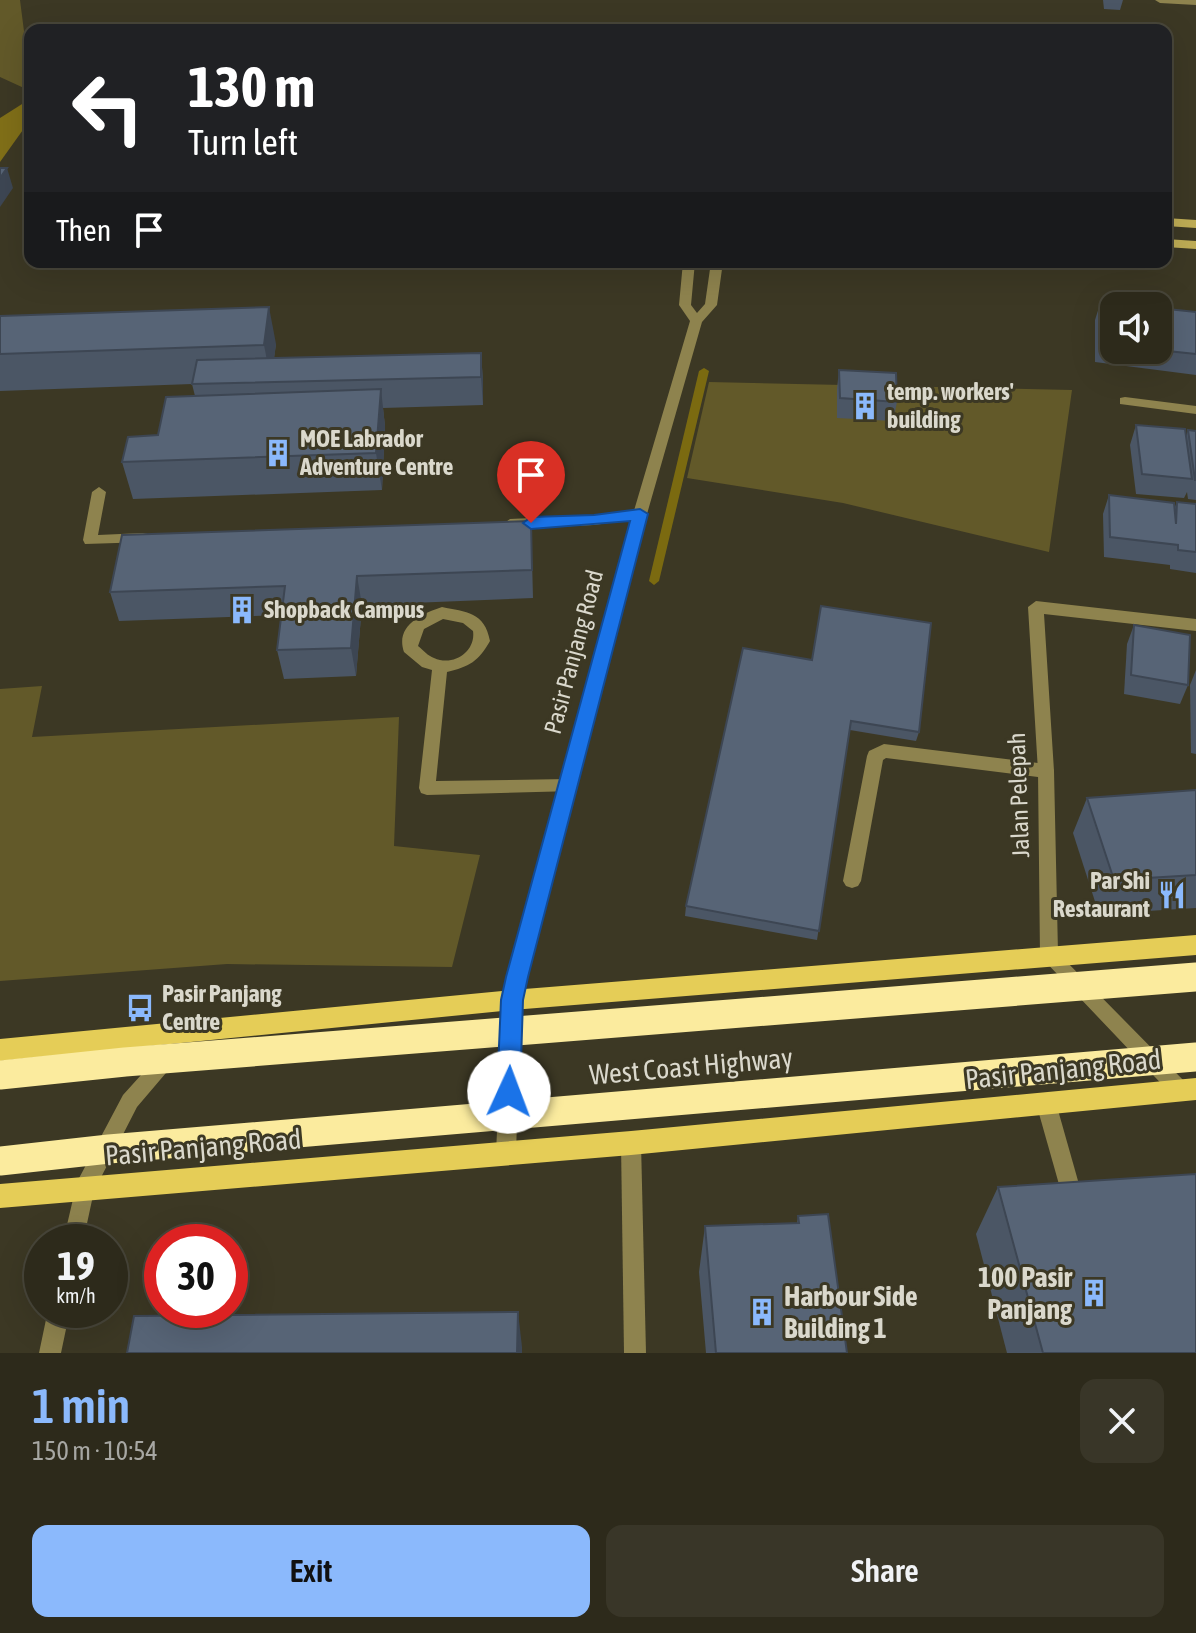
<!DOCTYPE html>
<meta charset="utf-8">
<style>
:root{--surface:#2d2a1b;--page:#393628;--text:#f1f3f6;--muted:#a7a7a3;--line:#48463a;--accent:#8bb9fc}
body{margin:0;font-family:"Asap Condensed",sans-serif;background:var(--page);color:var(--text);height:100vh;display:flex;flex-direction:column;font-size:30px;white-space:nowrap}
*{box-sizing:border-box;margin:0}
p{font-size:26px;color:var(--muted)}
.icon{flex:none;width:44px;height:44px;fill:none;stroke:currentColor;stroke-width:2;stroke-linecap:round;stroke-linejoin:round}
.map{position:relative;height:1353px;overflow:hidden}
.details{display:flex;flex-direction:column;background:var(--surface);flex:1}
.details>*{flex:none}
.guide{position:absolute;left:24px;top:24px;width:1148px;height:244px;border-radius:16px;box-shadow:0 8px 32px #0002,0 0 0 2px var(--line);background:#202124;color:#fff;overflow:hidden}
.fabs{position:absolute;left:1100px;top:292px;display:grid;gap:16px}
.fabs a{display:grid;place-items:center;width:72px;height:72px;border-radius:16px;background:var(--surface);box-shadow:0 8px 32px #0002,0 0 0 2px var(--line);font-size:40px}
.speed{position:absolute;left:24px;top:1224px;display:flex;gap:16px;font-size:40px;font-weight:700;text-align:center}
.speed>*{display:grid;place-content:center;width:104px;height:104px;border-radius:50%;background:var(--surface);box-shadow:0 8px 32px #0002,0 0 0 2px var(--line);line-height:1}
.speed small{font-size:20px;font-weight:400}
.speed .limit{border:12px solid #d22;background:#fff;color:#111}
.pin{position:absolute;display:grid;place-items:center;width:68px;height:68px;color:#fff;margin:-82px -34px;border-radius:50% 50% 50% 0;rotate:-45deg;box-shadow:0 0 8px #0007}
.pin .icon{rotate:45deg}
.me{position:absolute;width:88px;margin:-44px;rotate:2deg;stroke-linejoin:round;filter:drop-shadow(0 0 6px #0008)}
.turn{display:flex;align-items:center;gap:28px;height:168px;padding:0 32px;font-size:36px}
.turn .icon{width:104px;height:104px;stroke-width:2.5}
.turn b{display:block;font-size:56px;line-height:68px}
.then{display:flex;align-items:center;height:76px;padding:0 32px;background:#0003;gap:16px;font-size:30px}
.round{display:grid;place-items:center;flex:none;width:84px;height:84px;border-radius:16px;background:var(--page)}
.summary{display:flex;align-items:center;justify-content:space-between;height:136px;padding:0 32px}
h1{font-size:48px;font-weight:600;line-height:60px;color:var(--accent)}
.action{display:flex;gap:16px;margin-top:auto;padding:16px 32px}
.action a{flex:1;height:92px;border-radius:16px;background:var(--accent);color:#111;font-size:32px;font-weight:600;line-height:92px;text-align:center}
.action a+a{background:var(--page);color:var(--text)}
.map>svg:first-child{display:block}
.green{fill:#625929}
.forest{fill:#806f18}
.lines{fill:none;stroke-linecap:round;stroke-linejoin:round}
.stream{fill:#7b6a10;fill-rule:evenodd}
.lane{fill:#8e834e;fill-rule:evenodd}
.street{fill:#8e834e;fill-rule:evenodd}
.secondary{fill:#bfad55;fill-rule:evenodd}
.primary{fill:#e5cd57;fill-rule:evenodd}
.highway-bridge{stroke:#fbeb9e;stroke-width:29}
.wall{fill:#4b5665}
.shaded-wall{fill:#3d4653}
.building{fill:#576476;stroke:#3d4653;stroke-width:2}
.route{fill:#1a73e8;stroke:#114b97;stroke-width:2}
.labels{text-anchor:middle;stroke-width:6;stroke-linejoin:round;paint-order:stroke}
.poi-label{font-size:24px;font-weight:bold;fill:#dad8cc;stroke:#3c3824;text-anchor:start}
.street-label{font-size:24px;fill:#dad8cc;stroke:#3c3824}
.near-street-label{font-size:28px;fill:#dad8cc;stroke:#3c3824}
.near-poi-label{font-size:28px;font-weight:bold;fill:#dad8cc;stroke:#3c3824;text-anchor:end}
</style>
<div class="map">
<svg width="1196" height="1353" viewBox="0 0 1196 1353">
<rect width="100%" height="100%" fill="#3c3824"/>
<g class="green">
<polygon points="0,0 20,0 25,39 30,41 30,82 24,88 0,77"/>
<polygon points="709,382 1072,390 1049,552 843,503 687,478"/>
<polygon points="42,686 32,737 399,717 394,846 480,855 452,967 227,964 0,981 0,689"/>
</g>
<polygon class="forest" points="30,99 30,120 0,162 0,118"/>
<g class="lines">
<polygon class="stream" points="704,368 709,371 659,581 654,585 649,581 699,371"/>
<g class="lane">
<polygon points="1155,0 1196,0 1196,5 1160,3"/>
<polygon points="99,487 106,492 98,535 143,533 148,534 150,538 148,542 85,544 83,540 92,492"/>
<polygon points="640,509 645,510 647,514 645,518 594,525 510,529 503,524 510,519 594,515"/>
<path d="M442,607C466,612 485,612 490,641C479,661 469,667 447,672L436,781L568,779L574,781L576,786L574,791L427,795L421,793L419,788L432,670L422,667L404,652C395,626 421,614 442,607ZM443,619L463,623L473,631C476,651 454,667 434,658C428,656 423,650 418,646L424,629Z"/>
<polygon points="884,744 1046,764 1052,766 1054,771 1052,776 1046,778 886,758 883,760 861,881 858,886 852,888 846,886 843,881 867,756 869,751"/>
<polygon points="1046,1094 1053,1096 1056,1103 1084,1202 1081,1209 1074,1212 1067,1209 1064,1202 1036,1103 1039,1096"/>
</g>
<g class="street">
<polygon points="683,262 695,262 691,305 697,313 705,304 711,262 723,262 717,305 702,322 647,514 526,977 521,1000 516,1153 513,1160 506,1163 499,1160 496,1153 503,1000 508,977 633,514 690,321 679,305"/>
<polygon points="1125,397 1196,406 1196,414 1120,404 1120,398"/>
<polygon points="1036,601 1196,619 1196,631 1044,614 1054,771 1058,953 1187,1084 1190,1090 1187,1096 1180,1099 1173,1096 1040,956 1038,771 1028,607"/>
<polygon points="167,1051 174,1054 177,1060 137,1107 94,1191 83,1242 63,1242 77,1182 123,1095 160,1054"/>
<polygon points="631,1133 638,1136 641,1143 646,1353 624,1353 621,1143 624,1136"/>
<polygon points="48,1310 70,1310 61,1353 39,1353"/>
</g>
<g class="secondary">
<polygon points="1166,218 1196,220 1196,228 1166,226"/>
<polygon points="1166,239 1196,241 1196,249 1166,247"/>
</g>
<g class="primary">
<polygon points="1196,935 1196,955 512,1010 0,1061 0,1039 512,990"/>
<polygon points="1196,1078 1196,1100 631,1155 0,1208 0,1184 631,1131"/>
</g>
<g class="highway-bridge">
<polyline points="0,1075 125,1062 1196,977"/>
<polyline points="0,1161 109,1149 1196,1057"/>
</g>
</g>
<g class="wall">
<polygon points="1103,0 1123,0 1120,10 1104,9"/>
<polygon points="1101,301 1114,306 1114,350 1158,350 1196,312 1196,375 1095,362 1095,320"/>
<polygon points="0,316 276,344 274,358 481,353 483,381 483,405 383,408 385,426 382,490 133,499 122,462 158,435 195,396 192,384 0,391"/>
<polygon points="839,370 897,402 893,421 837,418 837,389"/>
<polygon points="1136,425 1186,437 1188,430 1196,431 1196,500 1188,499 1187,492 1184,498 1136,494 1130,445"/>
<polygon points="1109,495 1175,507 1177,502 1196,504 1196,573 1170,569 1170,565 1104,557 1103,514"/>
<polygon points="531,521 533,598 362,605 356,676 284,679 277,650 282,615 119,621 110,592"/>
<polygon points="1134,625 1188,685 1180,704 1124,694 1127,644"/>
<polygon points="812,660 919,732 916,741 850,730 817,940 685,916 686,906"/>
<polygon points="1196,670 1196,754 1191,753 1190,685"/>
<polygon points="1196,790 1196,908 1099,914 1073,833 1087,798"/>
<polygon points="998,1187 1196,1353 1007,1353 976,1234"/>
<polygon points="798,1216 847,1353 706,1353 699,1272 705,1226 797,1223"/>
</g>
<g class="shaded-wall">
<polygon points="7,168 13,188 0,207 0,178"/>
<polygon points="269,307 276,344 271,381 264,345"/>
<polygon points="481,353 483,381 483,405 481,377"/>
<polygon points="381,389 385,426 382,490 376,453"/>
<polygon points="357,576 362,605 356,676 351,648"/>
<polygon points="518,1312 522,1347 522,1353 517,1353"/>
</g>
<g class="building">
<polygon points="0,168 7,168 0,178"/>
<polygon points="1101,301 1145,306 1114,306 1114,344 1101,342"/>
<polygon points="269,307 264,345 0,354 0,316"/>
<polygon points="1158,308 1196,312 1196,354 1158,350"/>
<polygon points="481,353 481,377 192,384 197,360"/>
<polygon points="839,370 896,373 897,402 840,398"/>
<polygon points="381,389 376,453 122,462 128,437 158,435 166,397"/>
<polygon points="1136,425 1185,429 1192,479 1142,474"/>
<polygon points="1188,430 1196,431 1196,480 1195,480"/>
<polygon points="1109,495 1174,503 1176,524 1177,502 1196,504 1196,552 1178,550 1178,545 1110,537"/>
<polygon points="531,521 532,570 357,576 351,648 277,650 285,586 110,592 122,535"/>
<polygon points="821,606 931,623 919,732 851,721 819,931 686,906 743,648 812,660"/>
<polygon points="1134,625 1190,635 1188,685 1131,675"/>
<polygon points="1196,790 1196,875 1114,880 1087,798"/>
<polygon points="1196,1174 1196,1353 1043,1353 998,1187"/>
<polygon points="828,1214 847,1353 716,1353 705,1226 799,1223 798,1216"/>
<polygon points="518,1312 517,1353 127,1353 134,1316"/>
</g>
<polygon class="route" points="640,509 648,514 528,977 523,1000 520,1092 517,1099 509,1102 501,1099 497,1092 501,1000 506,977 630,521 531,529 523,523 531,517 594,515"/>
<defs>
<symbol id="building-bare" viewBox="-9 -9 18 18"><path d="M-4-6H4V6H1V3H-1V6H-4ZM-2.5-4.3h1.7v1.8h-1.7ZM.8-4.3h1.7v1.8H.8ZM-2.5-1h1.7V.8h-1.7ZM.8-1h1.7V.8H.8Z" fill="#8bb9fc" stroke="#3c3824" stroke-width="2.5" paint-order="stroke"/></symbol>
<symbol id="restaurant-bare" viewBox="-9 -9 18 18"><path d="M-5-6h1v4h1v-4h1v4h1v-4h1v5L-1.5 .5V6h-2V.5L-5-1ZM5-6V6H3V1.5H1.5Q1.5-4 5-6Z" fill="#8bb9fc" stroke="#3c3824" stroke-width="2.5" paint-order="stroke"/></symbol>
<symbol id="bus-bare" viewBox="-9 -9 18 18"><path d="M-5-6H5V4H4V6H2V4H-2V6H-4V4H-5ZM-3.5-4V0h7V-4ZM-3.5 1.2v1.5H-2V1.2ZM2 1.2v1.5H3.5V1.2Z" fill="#8bb9fc" stroke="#3c3824" stroke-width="2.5" paint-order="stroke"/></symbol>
</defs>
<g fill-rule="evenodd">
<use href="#building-bare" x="845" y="386" width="40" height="40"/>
<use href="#building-bare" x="258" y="433" width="40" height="40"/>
<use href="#building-bare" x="222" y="590" width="40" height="40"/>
<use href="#restaurant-bare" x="1152" y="875" width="40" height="40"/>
<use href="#bus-bare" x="120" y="988" width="40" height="40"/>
<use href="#building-bare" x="1074" y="1273" width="40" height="40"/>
<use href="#building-bare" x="742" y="1292" width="40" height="40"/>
</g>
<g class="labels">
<g class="poi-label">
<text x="887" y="400">temp. workers'<tspan x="887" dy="28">building</tspan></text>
<text x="300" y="447">MOE Labrador<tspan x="300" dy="28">Adventure Centre</tspan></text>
<text x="264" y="618">Shopback Campus</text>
<text x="1150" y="889" text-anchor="end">Par Shi<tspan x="1150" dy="28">Restaurant</tspan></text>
<text x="162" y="1002">Pasir Panjang<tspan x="162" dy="28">Centre</tspan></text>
</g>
<g class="street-label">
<text transform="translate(574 652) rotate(-75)" y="8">Pasir Panjang Road</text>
<text transform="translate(1019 795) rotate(-92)" y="8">Jalan Pelepah</text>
</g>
<g class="near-street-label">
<text transform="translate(691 1066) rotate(-5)" y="10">West Coast Highway</text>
<text transform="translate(1063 1069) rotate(-6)" y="10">Pasir Panjang Road</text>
<text transform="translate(203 1147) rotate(-5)" y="10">Pasir Panjang Road</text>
</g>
<g class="near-poi-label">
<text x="1072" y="1287">100 Pasir<tspan x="1072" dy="32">Panjang</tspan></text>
<text x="784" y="1306" text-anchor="start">Harbour Side<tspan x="784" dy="32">Building 1</tspan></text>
</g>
</g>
</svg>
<div class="fabs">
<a><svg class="icon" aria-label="sound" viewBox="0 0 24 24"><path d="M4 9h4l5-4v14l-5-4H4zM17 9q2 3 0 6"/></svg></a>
</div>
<div class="speed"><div>19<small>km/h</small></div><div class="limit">30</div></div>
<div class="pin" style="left:531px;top:523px;background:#d93025"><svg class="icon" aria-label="arrive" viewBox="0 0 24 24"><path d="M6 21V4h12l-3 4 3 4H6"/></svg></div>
<svg class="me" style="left:509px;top:1092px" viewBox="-20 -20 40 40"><circle r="19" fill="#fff"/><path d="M0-13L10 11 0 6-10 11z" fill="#1a73e8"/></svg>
<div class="guide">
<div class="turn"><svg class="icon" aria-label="left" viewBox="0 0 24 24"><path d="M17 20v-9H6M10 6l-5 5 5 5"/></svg><div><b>130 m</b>Turn left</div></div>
<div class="then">Then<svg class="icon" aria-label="arrive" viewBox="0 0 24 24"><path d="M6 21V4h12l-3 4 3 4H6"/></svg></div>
</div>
</div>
<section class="details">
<div class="summary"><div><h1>1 min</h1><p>150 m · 10:54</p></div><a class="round"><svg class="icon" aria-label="close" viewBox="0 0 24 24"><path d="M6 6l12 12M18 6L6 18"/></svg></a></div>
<div class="action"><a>Exit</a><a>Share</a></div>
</section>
